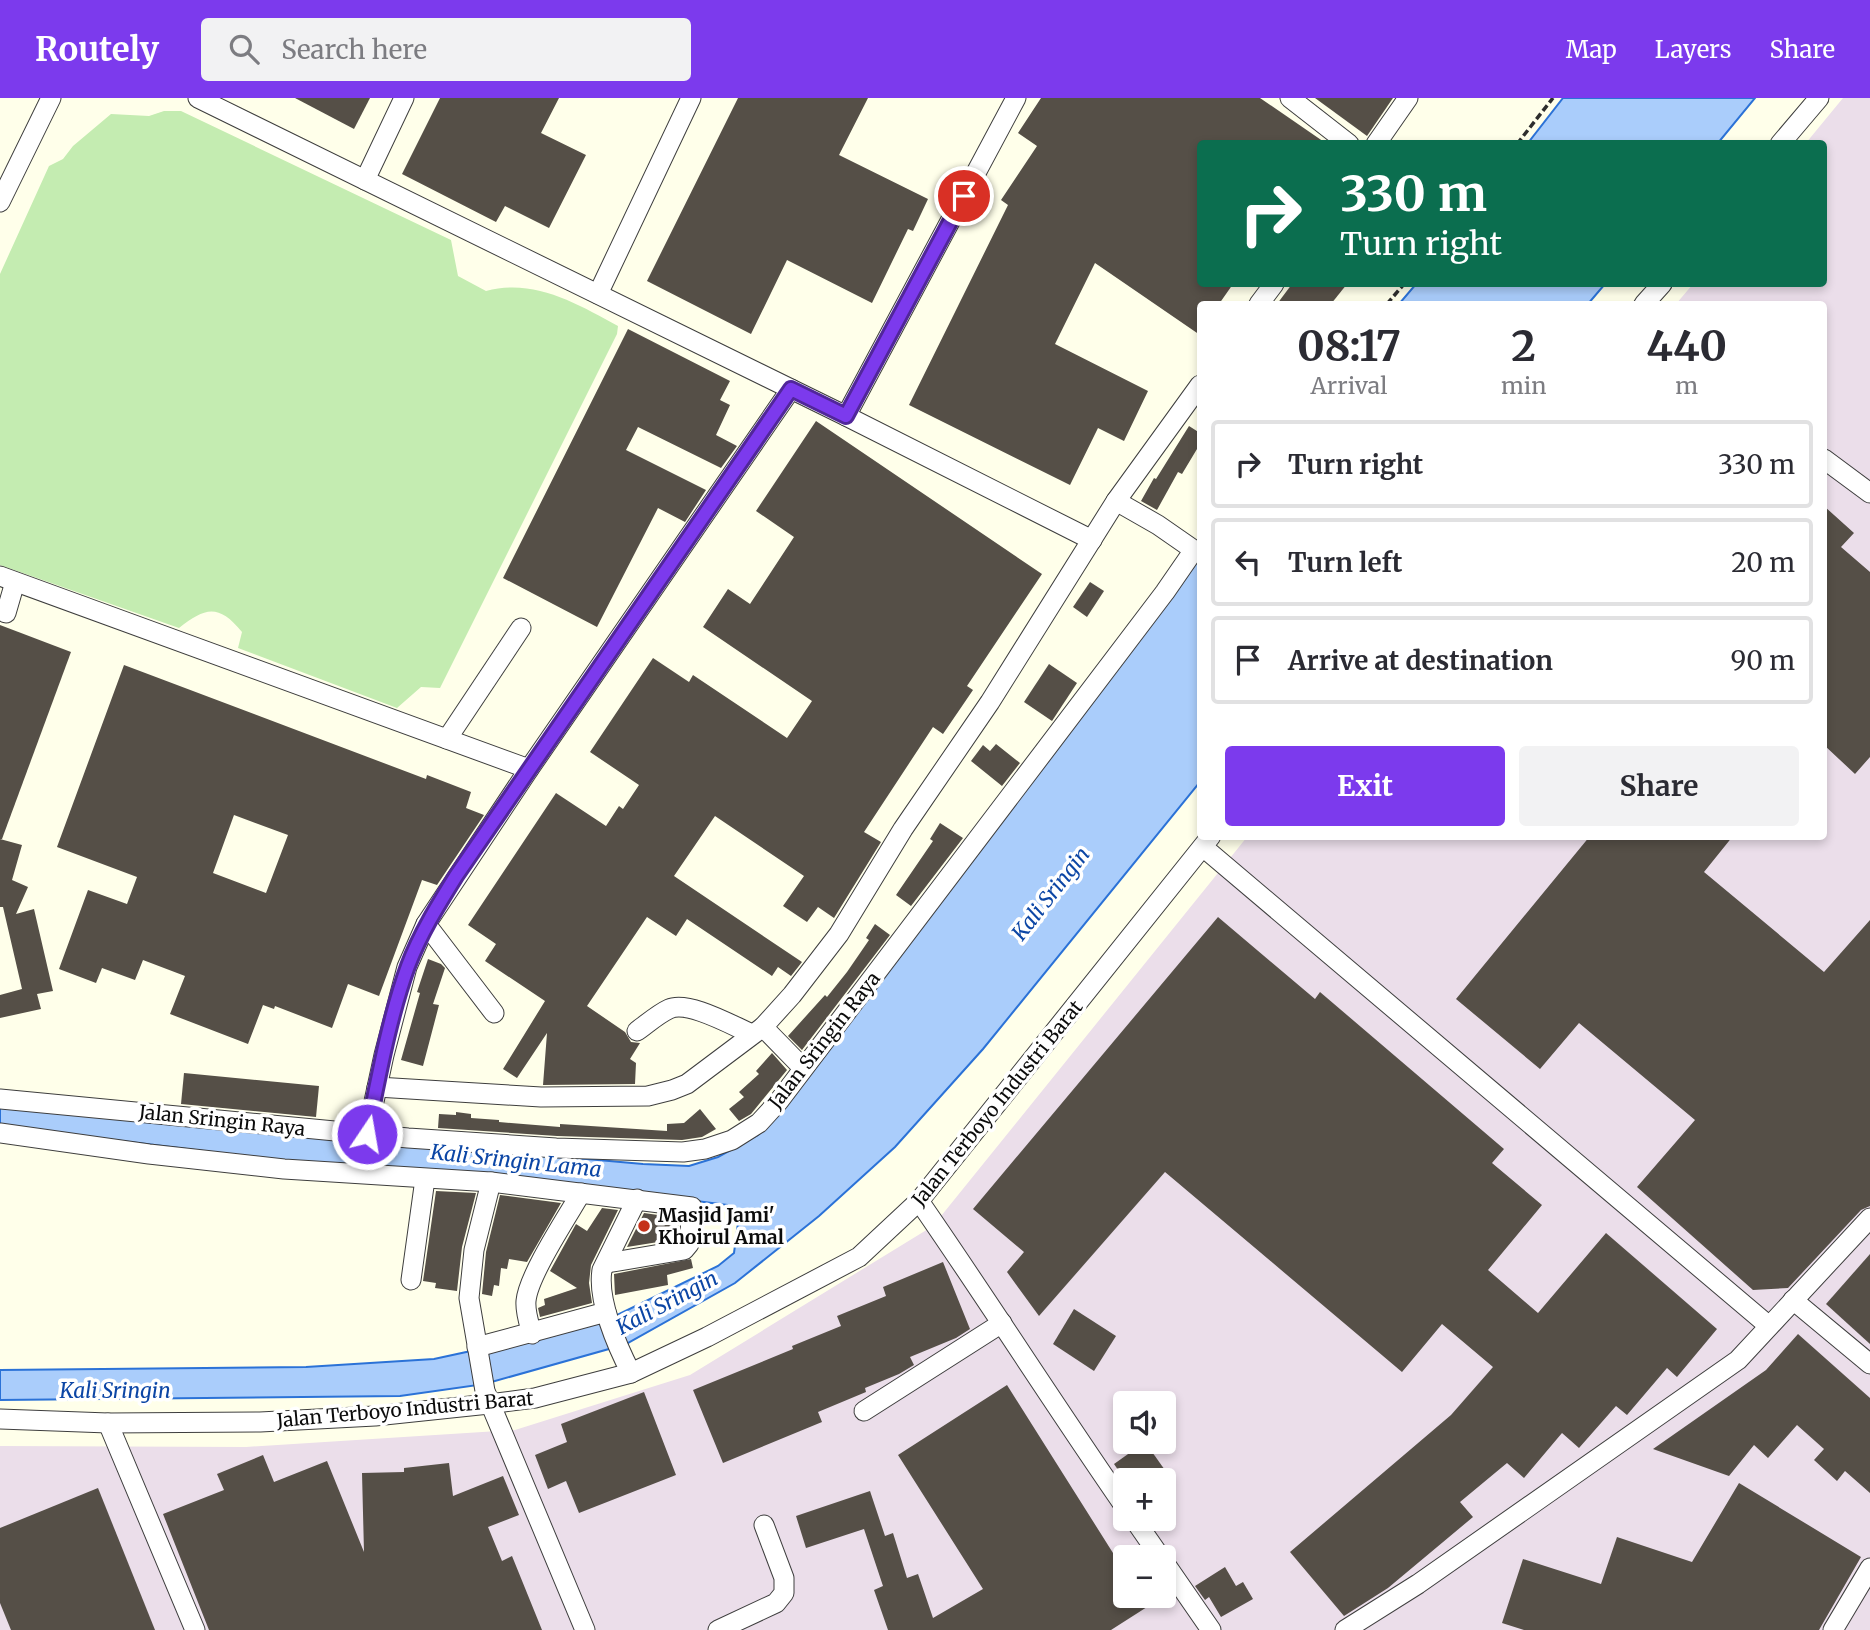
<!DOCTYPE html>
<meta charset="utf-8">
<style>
:root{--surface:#fff;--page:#f2f2f3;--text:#2b2b33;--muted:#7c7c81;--line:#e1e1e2;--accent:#7c3aed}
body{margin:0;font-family:Merriweather,serif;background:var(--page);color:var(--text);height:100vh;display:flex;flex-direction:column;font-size:26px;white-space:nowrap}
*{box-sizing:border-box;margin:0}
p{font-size:23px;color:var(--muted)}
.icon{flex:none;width:38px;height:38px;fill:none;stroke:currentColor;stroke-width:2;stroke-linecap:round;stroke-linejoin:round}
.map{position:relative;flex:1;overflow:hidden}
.side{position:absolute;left:1197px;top:203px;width:630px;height:539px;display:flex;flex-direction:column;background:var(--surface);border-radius:7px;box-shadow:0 4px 10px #0003}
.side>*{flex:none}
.banner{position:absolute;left:1197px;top:42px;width:630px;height:147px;border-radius:7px;box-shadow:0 4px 10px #0003;background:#0b6e4f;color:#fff;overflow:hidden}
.buttons{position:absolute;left:1113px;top:1293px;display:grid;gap:14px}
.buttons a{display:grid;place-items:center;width:63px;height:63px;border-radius:7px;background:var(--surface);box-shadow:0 4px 10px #0003;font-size:35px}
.pin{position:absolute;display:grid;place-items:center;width:60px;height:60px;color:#fff;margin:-30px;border:4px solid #fff;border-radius:50%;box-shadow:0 2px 7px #0007}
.me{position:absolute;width:77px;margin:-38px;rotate:12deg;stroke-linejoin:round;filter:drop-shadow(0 0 5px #0008)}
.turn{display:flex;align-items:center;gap:24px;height:147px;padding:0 28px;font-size:32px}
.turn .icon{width:91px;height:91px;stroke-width:2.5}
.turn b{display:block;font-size:49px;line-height:60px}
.eta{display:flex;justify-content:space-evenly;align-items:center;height:119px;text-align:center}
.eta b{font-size:42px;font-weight:700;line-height:49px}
.cta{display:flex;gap:14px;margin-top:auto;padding:14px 28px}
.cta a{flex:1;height:80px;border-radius:7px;background:var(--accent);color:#fff;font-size:28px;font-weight:700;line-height:80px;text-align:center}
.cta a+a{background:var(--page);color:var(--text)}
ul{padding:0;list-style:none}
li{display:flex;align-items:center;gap:21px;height:88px;margin:0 14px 10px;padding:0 14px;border:4px solid var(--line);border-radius:7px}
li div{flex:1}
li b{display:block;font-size:26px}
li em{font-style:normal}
header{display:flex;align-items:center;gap:42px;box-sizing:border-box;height:98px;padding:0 35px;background:var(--accent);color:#fff}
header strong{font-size:33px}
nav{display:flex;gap:38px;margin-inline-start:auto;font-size:24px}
.search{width:490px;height:63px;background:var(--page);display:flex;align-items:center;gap:18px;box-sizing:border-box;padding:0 24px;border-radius:7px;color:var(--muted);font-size:26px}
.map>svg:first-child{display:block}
.industrial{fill:#ebdeea;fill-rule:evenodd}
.green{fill:#c4ecb1}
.water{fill:#aacdfb;stroke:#2b72d7;stroke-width:2}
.building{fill:#554f47;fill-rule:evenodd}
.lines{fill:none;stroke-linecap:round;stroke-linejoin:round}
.minor-casing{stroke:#3e3e3e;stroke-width:21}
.path{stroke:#2d2d2d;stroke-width:3.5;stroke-dasharray:7 3.5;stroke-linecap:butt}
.minor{stroke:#fff;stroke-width:19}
.route-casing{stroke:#51269a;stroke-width:18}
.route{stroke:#7c3aed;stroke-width:12}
.poi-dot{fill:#c5321a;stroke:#fff;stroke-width:2.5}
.labels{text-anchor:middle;stroke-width:7;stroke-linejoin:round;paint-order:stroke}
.street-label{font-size:19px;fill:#0b0b0b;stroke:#fff}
.poi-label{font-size:19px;font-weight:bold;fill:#0b0b0b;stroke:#fff;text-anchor:start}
.water-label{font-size:21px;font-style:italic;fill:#0c46a5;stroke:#fff}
</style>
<header>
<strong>Routely</strong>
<div class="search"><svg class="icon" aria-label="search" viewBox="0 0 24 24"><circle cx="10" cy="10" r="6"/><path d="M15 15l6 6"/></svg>Search here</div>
<nav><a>Map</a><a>Layers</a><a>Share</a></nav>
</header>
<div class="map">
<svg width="1870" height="1532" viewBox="0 0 1870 1532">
<rect width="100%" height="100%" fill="#ffffea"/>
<path class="industrial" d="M1843,0H1870V1532H0V1348L246,1349L515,1332L690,1277L933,1128L1247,739L1824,738V206H1676L1693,186H1824V46L1806,45ZM1125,1306H1164V1344H1125ZM1125,1382H1164V1421H1125ZM1125,1460H1164V1498H1125Z"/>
<path class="green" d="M164,13H181L451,142L458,178L486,193C534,180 576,205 618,228L617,236L440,590L421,589L397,610L238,550L242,534C218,505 205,510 179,530L0,467V176L49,68L63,61L73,48L111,16L149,18Z"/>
<g class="water">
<polygon points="1563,0 1755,0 1718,45 1528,45"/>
<polygon points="1416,186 1605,186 1588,206 1399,206"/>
<polygon points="1200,459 1200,684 983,951 895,1049 819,1118 735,1185 626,1246 613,1219 718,1168 734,1155 738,1125 727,1107 463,1073 402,1074 342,1070 0,1028 0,1009 643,1066 689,1068 718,1059 758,1037"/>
<polygon points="605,1221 616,1249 488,1285 482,1251"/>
<polygon points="471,1253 478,1287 400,1298 0,1302 0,1272 306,1269 434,1261"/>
</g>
<g class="building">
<polygon points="295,0 370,0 354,31"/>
<polygon points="440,0 559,0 541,35 586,57 549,130 505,108 496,124 402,76"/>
<polygon points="738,0 868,0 839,57 928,101 913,133 908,131 872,205 787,162 751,236 647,183"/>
<polygon points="1041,0 1260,0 1327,46 1200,46 1200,186 1233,186 1219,206 1200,206 1200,237 1095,165 1055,246 1148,293 1124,343 1098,330 1070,387 909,307 1008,107 1001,102 1037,48 1018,35"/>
<polygon points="1315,0 1393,0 1367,38"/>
<polygon points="1292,186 1347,186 1331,206 1277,206"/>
<polygon points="628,231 730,283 720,302 730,307 716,337 737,348 721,370 638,329 626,352 706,392 685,424 658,410 597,529 503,480"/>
<polygon points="816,323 1042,476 967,588 973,592 943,636 933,629 864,734 881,744 834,820 818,809 807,824 783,808 804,778 715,718 674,778 802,864 791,878 778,869 772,878 687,821 676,838 647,819 587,908 625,934 631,944 640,945 630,961 636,965 635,986 543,987 547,935 517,980 503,971 545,903 485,863 496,846 468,827 556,695 606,728 619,708 623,711 639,687 590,654 653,560 689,584 693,577 787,640 812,603 703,529 728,491 750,506 794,439 756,413"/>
<polygon points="1189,328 1200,335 1200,346 1182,376 1178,374 1157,412 1141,403 1154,380 1156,381"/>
<polygon points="1824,408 1854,435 1841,449 1870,474 1870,659 1855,676 1824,647"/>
<polygon points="1090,484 1104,493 1087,519 1073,509"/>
<polygon points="0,527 71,554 2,741 0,741"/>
<polygon points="1049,566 1077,585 1052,623 1024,604"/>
<path d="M124,567L426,681L427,677L471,694L466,710L484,717L437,787L422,782L379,898L348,886L332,930L275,908L274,911L263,907L248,946L170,916L185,878L143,862L135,882L102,870L96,885L59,871L88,792L127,806L137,779L57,749ZM234,717L288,737L266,795L213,775Z"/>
<polygon points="996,646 1020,665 1002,688 971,663 983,647 990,653"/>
<polygon points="940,725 963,740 911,808 896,797 933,743 930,741"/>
<polygon points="1590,738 1733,738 1704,774 1824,874 1870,822 1870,1108 1861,1112 1788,1190 1753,1192 1637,1089 1695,1022 1579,925 1540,971 1456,901"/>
<polygon points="0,741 22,747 12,782 28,789 16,816 34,811 53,893 37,896 41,911 0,920 0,897 22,891 3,809 0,809"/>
<polygon points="1218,819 1315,901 1320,894 1504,1051 1492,1065 1542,1107 1488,1172 1538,1215 1606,1135 1717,1231 1677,1279 1667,1270 1627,1317 1616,1308 1579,1350 1562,1335 1524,1380 1507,1365 1460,1404 1473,1419 1388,1490 1344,1518 1290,1454 1451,1317 1493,1269 1442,1226 1402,1274 1165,1074 1039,1218 1007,1174 1024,1154 973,1111"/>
<polygon points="875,826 890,837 802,952 788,938 825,897 827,899 847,874 869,842 866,840"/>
<polygon points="428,861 441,866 445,870 433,906 439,907 423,968 401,962 420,895 417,894"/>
<polygon points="772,955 787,972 751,1016 739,1023 729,1011 744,999 739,994 759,976 756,973"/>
<polygon points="184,975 319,988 316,1019 181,1006"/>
<polygon points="700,1011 716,1031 702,1039 682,1042 557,1038 438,1030 439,1016 456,1017 456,1014 471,1016 471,1020 499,1022 499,1024 560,1029 560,1026 667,1033 667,1026 684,1025"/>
<polygon points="436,1093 476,1095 462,1149 457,1193 435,1190 436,1185 423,1183"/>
<polygon points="500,1097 561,1105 527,1164 509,1161 507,1171 501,1170 499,1188 494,1187 492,1198 482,1196 486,1154"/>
<polygon points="602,1110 618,1112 591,1167 589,1185 592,1205 540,1219 538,1210 545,1207 544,1201 577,1190 550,1173 576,1126 587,1133"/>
<polygon points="644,1115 679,1120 677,1141 627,1149"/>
<polygon points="1870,1156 1870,1246 1826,1206"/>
<polygon points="691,1161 693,1170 667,1177 668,1187 615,1197 614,1176"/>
<polygon points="943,1164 970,1231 956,1240 910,1259 914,1267 899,1276 865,1290 866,1294 818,1314 822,1324 723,1365 693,1292 793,1251 792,1248 841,1228 837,1218 886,1198 883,1189"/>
<polygon points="1074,1211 1116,1238 1094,1273 1053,1246"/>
<polygon points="1798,1236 1870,1300 1870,1395 1845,1373 1837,1383 1814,1362 1824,1351 1797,1327 1768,1360 1754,1347 1729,1378 1653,1351 1766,1272"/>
<polygon points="1007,1287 1125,1474 1125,1498 1140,1498 1147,1509 1111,1532 888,1532 874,1492 883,1488 864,1431 806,1450 796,1418 870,1393 885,1438 893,1435 907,1480 918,1476 933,1520 983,1491 898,1357"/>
<polygon points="644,1294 676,1377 579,1415 566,1383 548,1391 535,1357 567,1344 561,1326"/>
<polygon points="1145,1344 1172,1382 1125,1382 1114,1366"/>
<polygon points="263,1357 274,1384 327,1363 364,1454 362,1375 404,1374 404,1370 449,1365 453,1398 503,1378 519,1417 488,1429 502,1463 512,1458 542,1532 209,1532 163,1416 224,1392 217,1376"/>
<polygon points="1739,1385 1861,1459 1819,1532 1524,1532 1502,1525 1523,1461 1601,1486 1617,1439 1692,1464"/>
<polygon points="98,1390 155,1532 11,1532 0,1505 0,1430"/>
<polygon points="1225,1469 1236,1488 1243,1484 1253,1501 1221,1519 1209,1499 1205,1502 1195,1488"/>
</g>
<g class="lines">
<defs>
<g id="minor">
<polyline points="198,0 846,318 1092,442"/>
<polyline points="1290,0 1349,46"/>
<polyline points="1376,46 1408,0"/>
<polyline points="1780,46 1819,0"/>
<polyline points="365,82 404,0"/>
<polyline points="0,104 51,0"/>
<polyline points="598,196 691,0"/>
<polyline points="1259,206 1274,186"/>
<polyline points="1644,206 1662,186"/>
<polyline points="846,318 1016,0"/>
<polyline points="1824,361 1870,395"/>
<polyline points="0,478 529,671"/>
<polyline points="6,515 15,484"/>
<polyline points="447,641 521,530"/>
<polyline points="1203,749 1769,1228"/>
<polyline points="426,826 494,915"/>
<path d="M637,933C647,926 658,916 669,911C688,902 733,928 752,936"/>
<polyline points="803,970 763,929 792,897 839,836 903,731 990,604 1116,403 1200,287"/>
<polyline points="377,989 541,999 648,998 672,992 687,986 763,929"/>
<polyline points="0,1001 408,1040 556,1050 683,1054 705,1051 732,1042 759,1025 779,1003 1165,494 1194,452 1158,427 1116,403"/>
<polyline points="0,1035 149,1056 284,1071 491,1084 692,1109 689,1146 684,1152 607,1165"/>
<polyline points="367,1036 384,957 407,869 426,826 529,671 791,291"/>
<polyline points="491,1084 474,1152 469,1200 485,1293 585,1532"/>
<path d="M919,1103C989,1204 1055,1308 1125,1409"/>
<polyline points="411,1182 425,1081"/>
<polyline points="1793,1202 1870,1266"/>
<path d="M532,1236C529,1225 525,1214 526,1203C528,1178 567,1119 581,1095"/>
<polyline points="477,1249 606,1214"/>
<path d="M631,1275C617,1248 597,1202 602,1172L637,1101"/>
<polyline points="864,1313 1002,1225"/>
<polyline points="0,1321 108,1325 260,1324 375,1318 489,1306 535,1300 631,1275 707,1239 859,1159 919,1103 1211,738"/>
<polyline points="108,1325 195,1532"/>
<polyline points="1134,1421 1161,1460"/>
<polyline points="1164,1464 1211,1532"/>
<polyline points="718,1532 776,1505 784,1495 784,1480 764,1427"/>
<polyline points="1345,1532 1418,1486 1738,1262 1870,1120"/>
<polyline points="1833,1532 1870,1470"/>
</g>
</defs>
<use href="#minor" class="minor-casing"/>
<g class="path">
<polyline points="1517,46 1553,0"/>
<polyline points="1387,206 1404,186"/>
</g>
<use href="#minor" class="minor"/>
</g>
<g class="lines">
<defs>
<path id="route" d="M367,1036C378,982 389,920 408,868C420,836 438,807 456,778L791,291L846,318L964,98"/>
</defs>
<use href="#route" class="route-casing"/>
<use href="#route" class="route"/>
</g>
<circle class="poi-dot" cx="644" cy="1128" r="7"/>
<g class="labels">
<g class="street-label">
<text transform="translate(824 942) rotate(-52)" y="7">Jalan Sringin Raya</text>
<text transform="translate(997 1005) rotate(-51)" y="7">Jalan Terboyo Industri Barat</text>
<text transform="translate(222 1022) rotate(6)" y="7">Jalan Sringin Raya</text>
<text transform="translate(405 1311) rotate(-5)" y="7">Jalan Terboyo Industri Barat</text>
</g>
<g class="poi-label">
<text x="658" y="1124">Masjid Jami'<tspan x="658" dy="22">Khoirul Amal</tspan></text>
</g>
<g class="water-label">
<text transform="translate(1051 796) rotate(-52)" y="7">Kali Sringin</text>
<text transform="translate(516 1063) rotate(6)" y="7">Kali Sringin Lama</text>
<text transform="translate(667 1205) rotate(-28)" y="7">Kali Sringin</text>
<text x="115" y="1300">Kali Sringin</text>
</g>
</g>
</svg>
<div class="buttons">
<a><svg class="icon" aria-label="sound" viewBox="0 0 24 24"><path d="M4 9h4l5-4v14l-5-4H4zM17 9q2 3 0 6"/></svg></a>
<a>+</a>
<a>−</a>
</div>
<div class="pin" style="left:964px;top:98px;background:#d93025"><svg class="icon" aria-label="arrive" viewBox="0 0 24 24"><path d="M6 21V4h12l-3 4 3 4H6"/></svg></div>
<svg class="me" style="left:367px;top:1036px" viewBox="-20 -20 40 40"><circle r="17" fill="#7c3aed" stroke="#fff" stroke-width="3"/><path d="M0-11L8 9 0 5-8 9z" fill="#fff"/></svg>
<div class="banner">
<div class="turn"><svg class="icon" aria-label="right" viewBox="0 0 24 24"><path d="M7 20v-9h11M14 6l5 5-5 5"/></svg><div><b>330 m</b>Turn right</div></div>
</div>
<section class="side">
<div class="eta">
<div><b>08:17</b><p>Arrival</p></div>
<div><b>2</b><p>min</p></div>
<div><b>440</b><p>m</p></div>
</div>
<ul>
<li><svg class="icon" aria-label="right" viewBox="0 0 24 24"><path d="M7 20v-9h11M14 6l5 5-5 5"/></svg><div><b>Turn right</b></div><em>330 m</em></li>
<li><svg class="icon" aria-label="left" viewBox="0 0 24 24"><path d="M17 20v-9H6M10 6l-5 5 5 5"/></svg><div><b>Turn left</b></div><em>20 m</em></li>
<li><svg class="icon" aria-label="arrive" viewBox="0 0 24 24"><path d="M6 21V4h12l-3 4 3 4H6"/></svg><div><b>Arrive at destination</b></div><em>90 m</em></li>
</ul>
<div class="cta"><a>Exit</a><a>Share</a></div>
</section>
</div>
